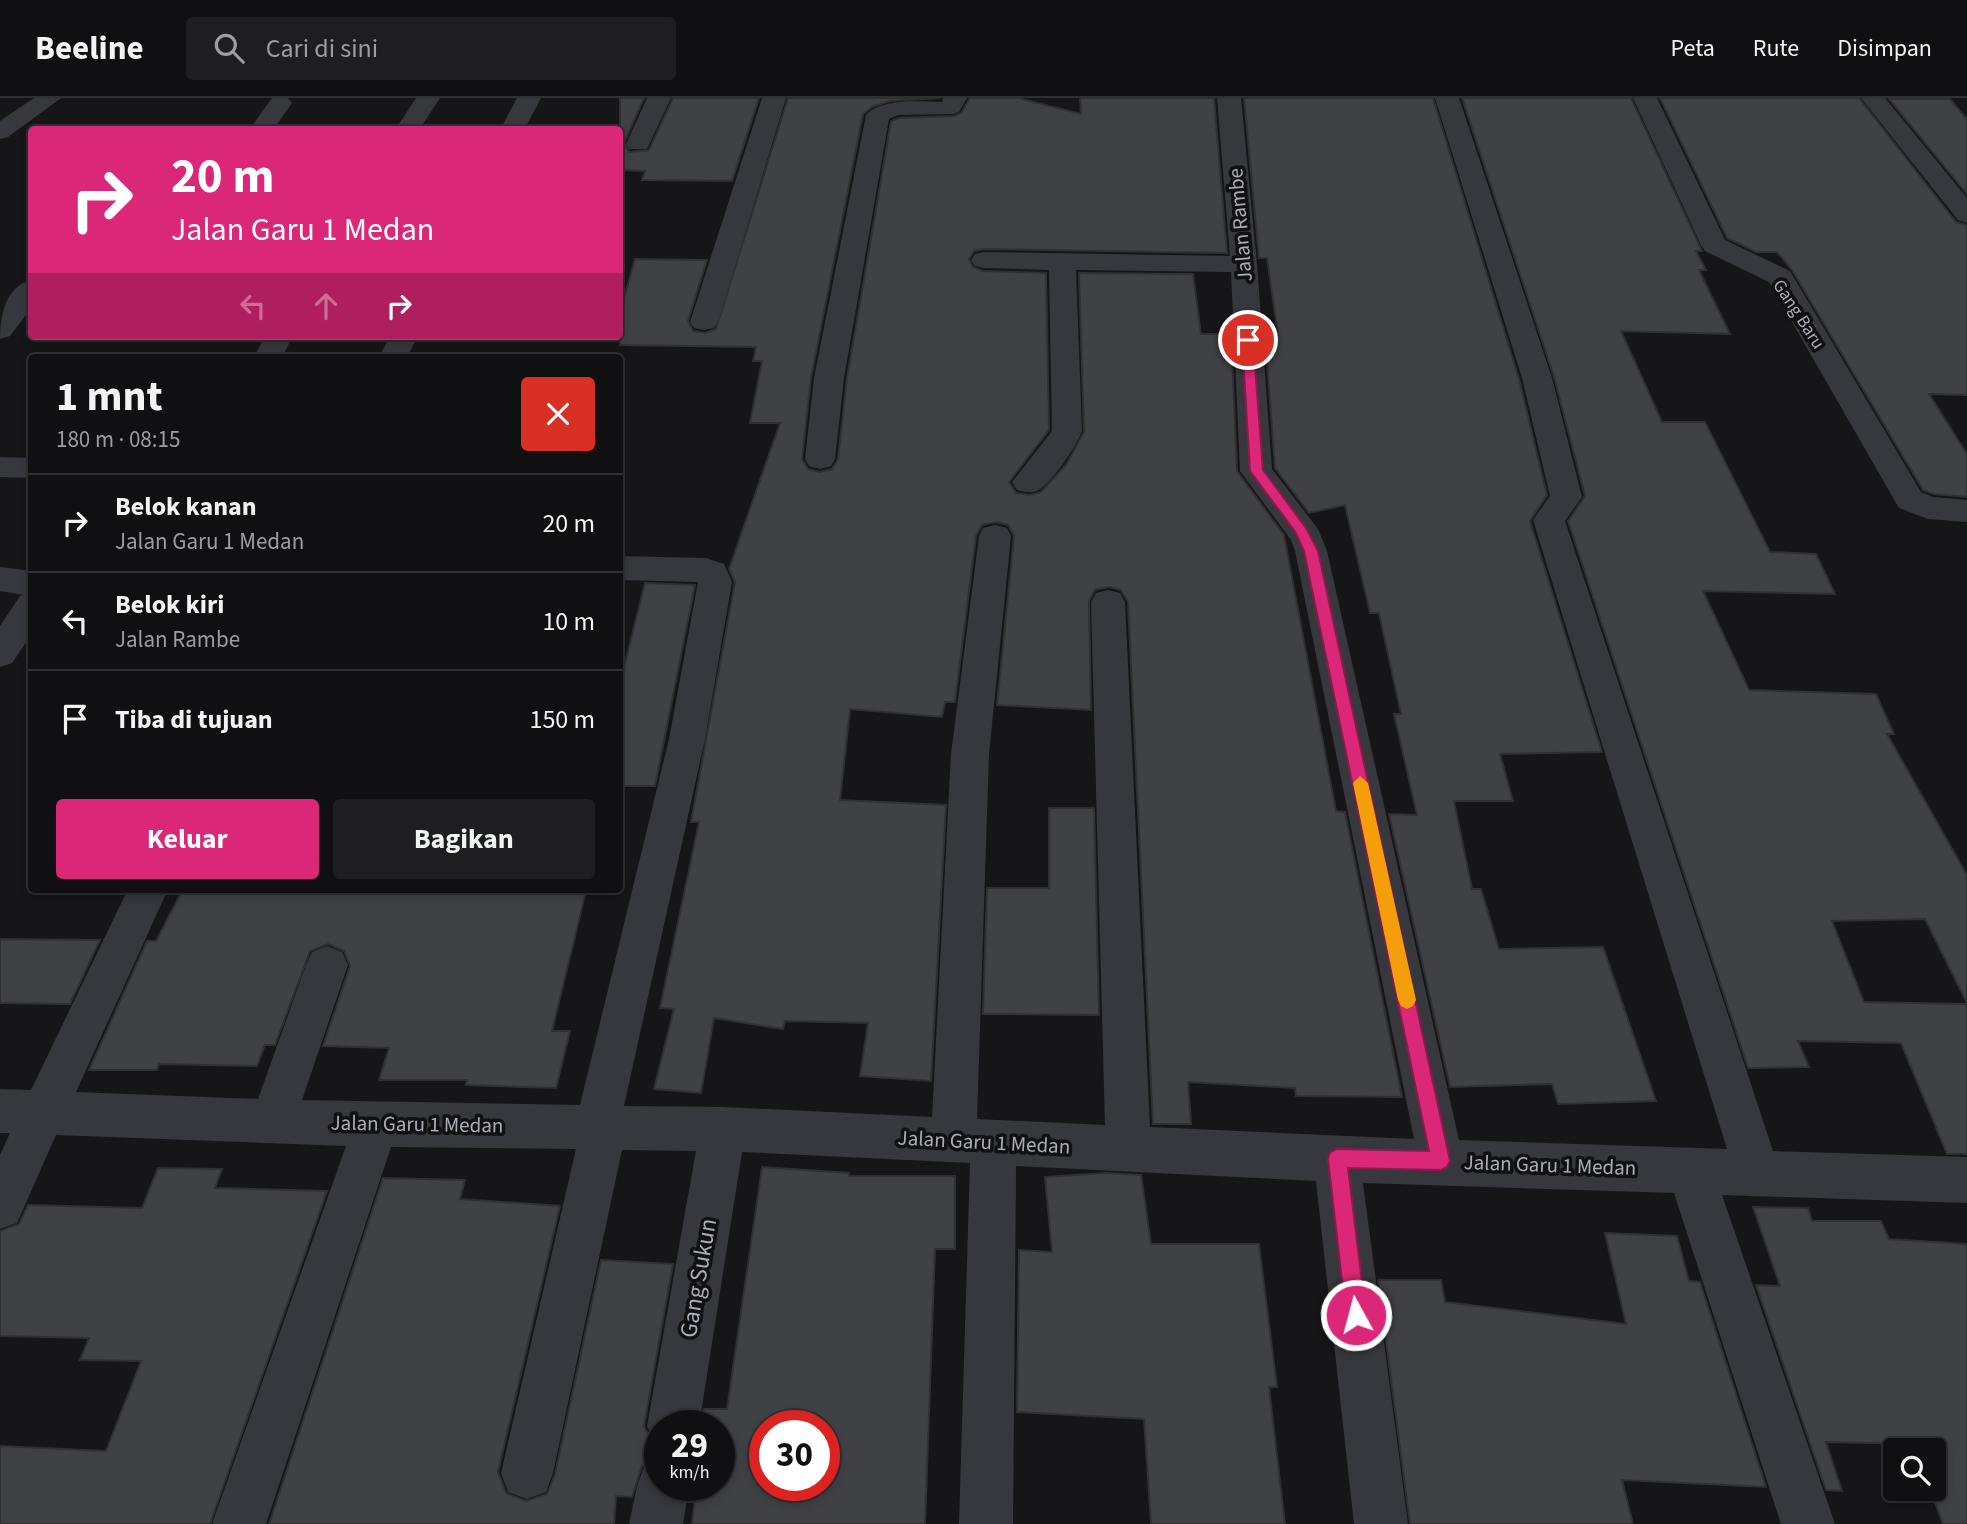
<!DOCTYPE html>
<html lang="id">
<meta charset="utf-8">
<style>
:root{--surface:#101012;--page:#1e1e20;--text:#f1f3f6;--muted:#9c9d9f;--line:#303032;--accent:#db2777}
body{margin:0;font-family:"Source Sans 3",sans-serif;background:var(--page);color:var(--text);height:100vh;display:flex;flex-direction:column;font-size:26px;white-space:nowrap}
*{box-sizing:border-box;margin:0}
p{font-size:23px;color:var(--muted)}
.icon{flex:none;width:38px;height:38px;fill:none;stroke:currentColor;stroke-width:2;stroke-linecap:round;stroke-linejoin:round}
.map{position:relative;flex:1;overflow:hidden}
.side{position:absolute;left:28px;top:256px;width:595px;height:539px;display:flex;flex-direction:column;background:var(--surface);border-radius:7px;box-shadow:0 4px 10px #0003,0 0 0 2px var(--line)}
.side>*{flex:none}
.top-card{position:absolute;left:28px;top:28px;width:595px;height:214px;border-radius:7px;box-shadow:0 4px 10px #0003,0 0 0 2px var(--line);background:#db2777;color:#fff;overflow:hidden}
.controls{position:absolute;left:1883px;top:1340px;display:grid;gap:14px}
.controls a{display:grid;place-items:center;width:63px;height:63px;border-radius:7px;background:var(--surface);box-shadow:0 4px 10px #0003,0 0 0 2px var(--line);font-size:35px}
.speed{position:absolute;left:644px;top:1312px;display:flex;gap:14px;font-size:35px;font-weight:700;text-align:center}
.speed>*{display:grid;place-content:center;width:91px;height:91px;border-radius:50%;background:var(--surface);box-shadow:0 4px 10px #0003,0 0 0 2px var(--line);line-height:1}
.speed small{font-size:18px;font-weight:400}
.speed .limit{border:10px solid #d22;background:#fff;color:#111}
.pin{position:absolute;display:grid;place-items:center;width:60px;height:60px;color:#fff;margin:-30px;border:4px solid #fff;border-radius:50%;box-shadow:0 2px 7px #0007}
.me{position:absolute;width:77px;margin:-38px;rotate:353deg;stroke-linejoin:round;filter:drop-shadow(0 0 5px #0008)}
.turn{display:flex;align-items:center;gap:24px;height:147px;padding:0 28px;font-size:32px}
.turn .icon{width:91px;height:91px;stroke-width:2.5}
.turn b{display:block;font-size:49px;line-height:60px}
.lanes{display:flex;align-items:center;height:66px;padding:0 28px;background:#0003;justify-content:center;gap:35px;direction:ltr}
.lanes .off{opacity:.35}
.round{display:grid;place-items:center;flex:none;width:74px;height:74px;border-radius:7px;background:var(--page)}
.head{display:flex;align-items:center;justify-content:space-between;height:119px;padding:0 28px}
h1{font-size:42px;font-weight:700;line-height:52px}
.button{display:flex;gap:14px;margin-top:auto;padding:14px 28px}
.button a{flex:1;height:80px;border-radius:7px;background:var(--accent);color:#fff;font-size:28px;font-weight:700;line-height:80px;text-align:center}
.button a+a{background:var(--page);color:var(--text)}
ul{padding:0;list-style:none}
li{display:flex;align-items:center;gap:21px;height:98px;padding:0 28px;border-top:2px solid var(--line)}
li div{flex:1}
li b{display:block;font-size:26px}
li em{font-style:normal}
header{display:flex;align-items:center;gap:42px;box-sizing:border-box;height:98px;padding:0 35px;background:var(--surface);border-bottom:2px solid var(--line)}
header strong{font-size:33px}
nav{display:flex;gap:38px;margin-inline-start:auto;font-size:24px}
.search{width:490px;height:63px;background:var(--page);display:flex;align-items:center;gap:18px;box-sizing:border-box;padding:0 24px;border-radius:7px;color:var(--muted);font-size:26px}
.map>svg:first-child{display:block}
.building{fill:#404145;stroke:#303034;stroke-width:2;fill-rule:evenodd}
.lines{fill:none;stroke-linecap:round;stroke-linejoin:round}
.minor{fill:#37383d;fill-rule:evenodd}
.route{fill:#db2777;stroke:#8e194d;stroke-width:2}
.slow{fill:#f59e0b}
.labels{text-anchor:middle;stroke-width:7;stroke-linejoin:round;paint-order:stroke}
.far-street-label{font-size:18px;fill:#a8adb8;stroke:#111113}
.street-label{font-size:21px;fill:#a8adb8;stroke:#111113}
.near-street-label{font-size:24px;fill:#a8adb8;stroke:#111113}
</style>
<header>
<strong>Beeline</strong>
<div class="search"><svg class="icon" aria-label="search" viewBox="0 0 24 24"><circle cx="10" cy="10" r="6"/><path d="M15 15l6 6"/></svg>Cari di sini</div>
<nav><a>Peta</a><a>Rute</a><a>Disimpan</a></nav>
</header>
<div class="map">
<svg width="1967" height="1426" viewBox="0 0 1967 1426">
<rect width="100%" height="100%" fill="#161618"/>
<g class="building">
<polygon points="620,0 644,0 624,45 629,54 649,52 673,0 759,0 732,83 642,82 645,73 620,72"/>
<polygon points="788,0 940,0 890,3 872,9 863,16 811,280 802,361 808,371 819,374 832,371 838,361 847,280 891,23 899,20 954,18 961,15 970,0 1018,0 1081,16 1080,0 1214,0 1227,155 984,151 974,153 969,161 973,169 983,173 1046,175 1049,332 1009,384 1016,395 1030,397 1041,394 1066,367 1084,334 1079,175 1193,176 1201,236 1231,236 1237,373 1284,437 1336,713 1345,714 1402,999 1296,998 1295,990 1188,984 1191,1026 1153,1026 1128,504 1121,492 1109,489 1095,492 1089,503 1091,612 997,607 1014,438 1008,427 996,424 982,427 976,438 955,604 945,604 942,619 850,611 840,702 946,707 931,983 860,978 868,925 785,923 783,931 714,920 701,995 654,991 674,911 660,910 699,724 691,724 735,484 729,471 780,325 750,325 762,263 753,263 756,249 620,247 620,214 635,161 707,162 688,223 693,233 705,235 716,231"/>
<polygon points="1244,0 1433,0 1519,281 1547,397 1530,423 1602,654 1500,656 1513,703 1454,703 1472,791 1481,791 1499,851 1603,849 1656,1003 1558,1006 1552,986 1450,989 1389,716 1417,717 1394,616 1401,616 1379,515 1370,515 1345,407 1309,415 1275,370 1265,237 1278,237 1267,160 1259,160"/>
<polygon points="1462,0 1631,0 1702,153 1696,153 1706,172 1699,172 1730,236 1621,233 1662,324 1705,324 1770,454 1816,456 1835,496 1703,493 1749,592 1876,596 1894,636 1887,636 1967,777 1967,905 1925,821 1832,823 1864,904 1967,906 1967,1056 1947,1056 1901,945 1798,943 1809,969 1748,970 1568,423 1585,398 1554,279"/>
<polygon points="1660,0 1859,0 1956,124 1967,127 1967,297 1929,296 1967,356 1967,399 1934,396 1923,392 1792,172 1777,154 1756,154 1727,140"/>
<polygon points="1889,1 1950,1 1967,21 1967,96"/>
<polygon points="645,485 695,487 655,688 620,688 620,569 624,569"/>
<polygon points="1049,710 1094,710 1099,917 983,916 987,790 1049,790"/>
<polygon points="183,791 327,791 325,796 439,791 586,793 552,933 570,933 556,990 466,987 467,982 379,982 389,950 323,948 350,868 344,853 328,846 310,853 275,947 265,947 257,968 159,966 157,972 89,972 147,843 156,843"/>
<polygon points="0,841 100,842 70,906 0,905"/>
<path d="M762,1069L849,1075V1078H955V1151H935L925,1426H692L695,1400H690L691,1388H719V1328H702L704,1311H727ZM765,1328H824V1388H765Z"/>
<polygon points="158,1070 222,1071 215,1090 327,1093 210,1426 0,1426 0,1348 106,1353 141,1263 80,1262 89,1240 0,1238 0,1133 19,1126 28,1107 142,1110"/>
<polygon points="1106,1075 1141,1077 1151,1146 1259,1146 1277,1289 1269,1289 1285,1426 1151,1426 1144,1321 1017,1314 1019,1152 1052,1154 1045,1079"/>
<polygon points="383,1080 465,1082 460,1101 560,1108 498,1374 506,1395 526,1403 547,1396 555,1376 601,1162 673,1166 644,1328 653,1347 660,1350 660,1361 642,1368 632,1399 616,1398 614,1426 269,1426"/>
<polygon points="1753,1109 1808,1110 1812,1123 1881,1123 1889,1141 1967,1146 1967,1426 1943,1426 1930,1391 1934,1391 1934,1353 1915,1353 1913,1346 1826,1344 1842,1393 1826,1392 1756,1187 1780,1188"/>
<polygon points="1605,1135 1677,1138 1689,1183 1700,1184 1766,1389 1622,1382 1633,1426 1410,1426 1378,1182 1441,1182 1445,1204 1626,1226"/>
</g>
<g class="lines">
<g class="minor">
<polygon points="34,0 61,0 8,39 0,41 0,23"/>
<polygon points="272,0 288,0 292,5 273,32 249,32"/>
<polygon points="416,0 440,0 419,32 395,32"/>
<polygon points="517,0 541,0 524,32 500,32"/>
<polygon points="647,0 671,0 647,51 629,51 626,46"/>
<polygon points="762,0 786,0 718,224 714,230 704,232 694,230 690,224"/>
<path d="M943,0H967L959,14L953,16L898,17L889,21L844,280L835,361L831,368L820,371L809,368L805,361L814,280L866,17C881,0 920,3 942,4Z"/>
<path d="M1217,0H1241L1257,166L1272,371L1318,431L1327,453L1459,1042L1727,1051L1533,422L1550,398L1522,280L1435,0H1459L1552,280L1582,399L1565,423L1773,1053L1967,1059V1105L1722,1097L1835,1426H1781L1674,1095L1363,1085L1408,1426H1354L1316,1083L1016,1068L1013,1426H959L970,1065L742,1054L699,1328H660V1348L655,1346L647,1328L696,1053L622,1052L553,1375L546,1394L527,1401L508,1394L501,1375L576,1051L391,1049L266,1426H212L346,1048L56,1037L17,1125L0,1131V1057L10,1035H0V991L31,992L128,791H168L76,994L258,1001L306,867L312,854L327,848L342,854L348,867L302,1002L580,1007L669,641L698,484L620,482V458L706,460L724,466L732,484L705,641L624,1008L723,1009L932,1019L951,656L979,438L983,430L995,427L1007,430L1011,438L989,656L977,1021L1105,1027L1091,504L1096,495L1108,492L1120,495L1125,504L1150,1029L1414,1041L1295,453L1291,442L1240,373L1231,174L1076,172L1082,333C1076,349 1053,383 1039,392C1031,396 1024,394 1017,392L1012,384L1052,333L1049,172L984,170L975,168L971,162L975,156L984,154L1230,158Z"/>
<polygon points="1633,0 1657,0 1725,142 1790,173 1921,394 1933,399 1967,402 1967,424 1928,421 1899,410 1769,184 1705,153 1701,147"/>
<polygon points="1861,0 1885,0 1967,100 1967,125 1958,122"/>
<path d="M32,182V209L10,238L0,241C0,218 5,188 32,182Z"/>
<polygon points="265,238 293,238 282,259 254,259"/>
<polygon points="390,238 418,238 407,259 379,259"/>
<polygon points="0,359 32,360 32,380 0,379"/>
<polygon points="0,469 32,473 32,536 12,565 0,569 0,528 20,498 24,497 0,493"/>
<polygon points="660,1363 660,1388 689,1388 683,1426 629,1426 637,1388 644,1369"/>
</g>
</g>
<polygon class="route" points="1248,238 1253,242 1263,372 1306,430 1318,453 1450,1063 1447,1069 1441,1072 1348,1070 1366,1217 1363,1225 1356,1227 1349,1225 1346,1217 1328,1061 1330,1054 1337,1051 1429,1053 1304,453 1296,435 1250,373 1242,242"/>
<polygon class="slow" points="1360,678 1368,685 1416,902 1413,908 1407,911 1401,908 1398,902 1353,685"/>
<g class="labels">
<g class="far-street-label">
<text transform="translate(1799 216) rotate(57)" y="6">Gang Baru</text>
</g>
<g class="street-label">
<text transform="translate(1240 127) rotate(-95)" y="7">Jalan Rambe</text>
<text transform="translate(417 1026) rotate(1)" y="7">Jalan Garu 1 Medan</text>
<text transform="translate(984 1044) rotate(3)" y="7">Jalan Garu 1 Medan</text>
<text transform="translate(1550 1067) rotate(2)" y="7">Jalan Garu 1 Medan</text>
</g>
<g class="near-street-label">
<text transform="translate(698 1180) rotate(-80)" y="8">Gang Sukun</text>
</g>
</g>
</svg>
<div class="controls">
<a><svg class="icon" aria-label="search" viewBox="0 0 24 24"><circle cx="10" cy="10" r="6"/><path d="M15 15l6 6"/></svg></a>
</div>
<div class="speed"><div>29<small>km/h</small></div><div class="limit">30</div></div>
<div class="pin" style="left:1248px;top:242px;background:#d93025"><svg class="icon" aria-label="arrive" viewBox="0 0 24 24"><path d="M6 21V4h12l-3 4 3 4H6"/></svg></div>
<svg class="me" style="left:1356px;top:1217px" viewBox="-20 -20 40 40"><circle r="17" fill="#db2777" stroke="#fff" stroke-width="3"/><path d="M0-11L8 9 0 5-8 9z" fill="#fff"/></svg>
<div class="top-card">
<div class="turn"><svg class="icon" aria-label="right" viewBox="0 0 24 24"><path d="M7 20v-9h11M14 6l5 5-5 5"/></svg><div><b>20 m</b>Jalan Garu 1 Medan</div></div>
<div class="lanes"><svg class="icon off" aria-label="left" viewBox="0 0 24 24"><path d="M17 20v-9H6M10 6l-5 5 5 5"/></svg><svg class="icon off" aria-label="ahead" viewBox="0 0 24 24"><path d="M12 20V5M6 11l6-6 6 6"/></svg><svg class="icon" aria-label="right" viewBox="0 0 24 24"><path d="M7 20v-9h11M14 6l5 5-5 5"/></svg></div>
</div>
<section class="side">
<div class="head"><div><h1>1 mnt</h1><p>180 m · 08:15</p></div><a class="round" style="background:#d93025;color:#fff"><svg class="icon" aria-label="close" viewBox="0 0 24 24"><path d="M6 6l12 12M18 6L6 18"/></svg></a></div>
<ul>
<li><svg class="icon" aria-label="right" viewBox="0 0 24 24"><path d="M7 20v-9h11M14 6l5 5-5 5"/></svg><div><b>Belok kanan</b><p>Jalan Garu 1 Medan</p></div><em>20 m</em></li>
<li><svg class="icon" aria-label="left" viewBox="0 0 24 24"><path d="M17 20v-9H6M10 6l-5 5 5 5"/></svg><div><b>Belok kiri</b><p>Jalan Rambe</p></div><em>10 m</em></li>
<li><svg class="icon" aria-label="arrive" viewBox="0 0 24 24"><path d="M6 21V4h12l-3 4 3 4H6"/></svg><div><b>Tiba di tujuan</b></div><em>150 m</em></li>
</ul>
<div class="button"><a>Keluar</a><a>Bagikan</a></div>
</section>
</div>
